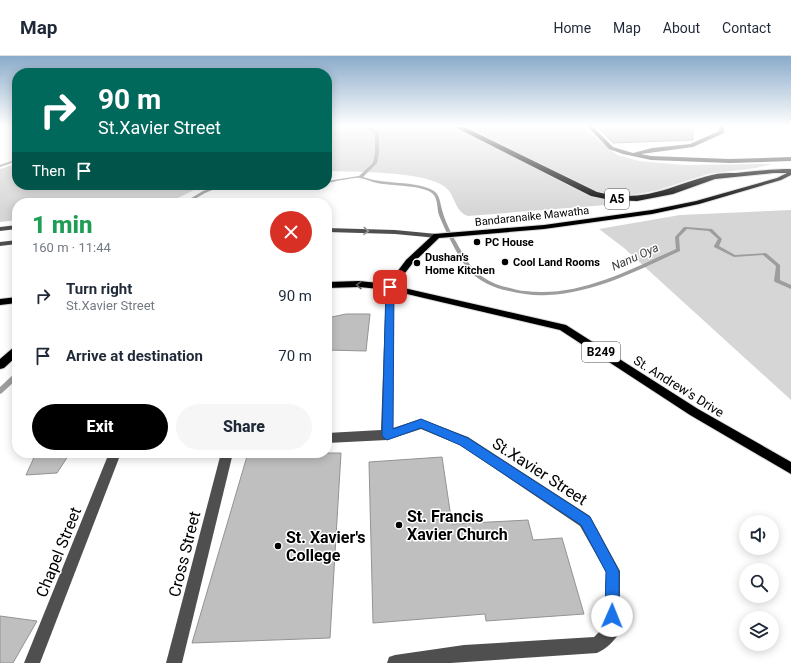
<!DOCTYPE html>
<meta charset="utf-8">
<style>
:root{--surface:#fff;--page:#f6f6f7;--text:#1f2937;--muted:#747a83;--line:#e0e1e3;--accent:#000}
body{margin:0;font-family:Roboto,sans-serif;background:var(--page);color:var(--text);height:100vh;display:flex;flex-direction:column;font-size:15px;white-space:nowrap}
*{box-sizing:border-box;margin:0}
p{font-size:13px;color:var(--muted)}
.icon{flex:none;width:22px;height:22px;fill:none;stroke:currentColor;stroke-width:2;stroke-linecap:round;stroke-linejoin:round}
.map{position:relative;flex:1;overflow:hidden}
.side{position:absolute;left:12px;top:142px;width:320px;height:260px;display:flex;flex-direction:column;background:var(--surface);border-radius:16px;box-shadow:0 2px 10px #0003}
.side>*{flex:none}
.banner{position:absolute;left:12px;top:12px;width:320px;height:122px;border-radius:16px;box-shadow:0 2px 10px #0003;background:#00695c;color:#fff;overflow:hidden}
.buttons{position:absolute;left:739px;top:459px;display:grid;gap:8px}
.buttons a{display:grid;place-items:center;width:40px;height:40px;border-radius:50%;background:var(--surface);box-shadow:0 2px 10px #0003;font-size:20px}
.pin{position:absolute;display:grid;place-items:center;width:34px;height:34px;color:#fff;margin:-17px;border-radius:8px;box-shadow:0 2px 6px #0006}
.me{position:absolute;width:44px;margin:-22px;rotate:1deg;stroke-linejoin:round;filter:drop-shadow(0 0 3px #0008)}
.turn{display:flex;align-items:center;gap:14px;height:84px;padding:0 20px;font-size:18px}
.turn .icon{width:52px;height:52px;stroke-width:2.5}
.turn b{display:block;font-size:28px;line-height:34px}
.then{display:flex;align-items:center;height:38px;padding:0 20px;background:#0003;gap:8px;font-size:15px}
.round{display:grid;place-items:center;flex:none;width:42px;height:42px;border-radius:21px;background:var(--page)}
.overview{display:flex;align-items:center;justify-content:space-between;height:68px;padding:0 20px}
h1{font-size:24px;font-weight:800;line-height:30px;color:#1e9e55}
.primary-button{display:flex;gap:8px;margin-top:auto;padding:8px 20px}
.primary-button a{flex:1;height:46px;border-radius:24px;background:var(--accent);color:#fff;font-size:16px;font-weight:800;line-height:46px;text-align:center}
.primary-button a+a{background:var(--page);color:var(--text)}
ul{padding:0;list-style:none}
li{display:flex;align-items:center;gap:12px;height:60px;padding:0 20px}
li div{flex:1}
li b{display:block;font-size:15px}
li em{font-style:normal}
header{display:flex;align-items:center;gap:24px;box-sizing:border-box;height:56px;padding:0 20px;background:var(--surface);border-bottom:1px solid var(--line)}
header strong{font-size:19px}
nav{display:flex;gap:22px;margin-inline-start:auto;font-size:14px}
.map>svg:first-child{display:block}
.green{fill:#d6d6d6}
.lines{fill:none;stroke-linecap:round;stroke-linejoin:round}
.stream{fill:#9d9d9d;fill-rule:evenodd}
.building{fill:#bfbfbf;stroke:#939393}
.major-casing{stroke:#dbdbdb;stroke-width:2}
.highway-casing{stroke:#dbdbdb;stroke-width:2}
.minor{fill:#4f4f4f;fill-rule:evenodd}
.major{fill:#000;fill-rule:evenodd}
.highway{fill:#000;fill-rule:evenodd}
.oneway{stroke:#959595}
.oneway2{stroke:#595959}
.route{fill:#1a73e8;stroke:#114b97}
.poi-dot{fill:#000;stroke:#fff;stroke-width:1.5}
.labels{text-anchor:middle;stroke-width:3;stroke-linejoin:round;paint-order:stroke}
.far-street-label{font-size:11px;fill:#000;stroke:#fff}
.far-poi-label{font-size:11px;font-weight:bold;fill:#000;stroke:#fff;text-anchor:start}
.shield{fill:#fff;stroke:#4c4c4c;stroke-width:1}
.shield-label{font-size:12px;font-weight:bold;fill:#000}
.far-water-label{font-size:12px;font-style:italic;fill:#3e3e3e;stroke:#fff}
.street-label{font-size:13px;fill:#000;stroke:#fff}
.near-street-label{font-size:16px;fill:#000;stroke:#fff}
.near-poi-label{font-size:16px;font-weight:bold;fill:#000;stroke:#fff;text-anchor:start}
</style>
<header>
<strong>Map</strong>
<nav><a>Home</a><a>Map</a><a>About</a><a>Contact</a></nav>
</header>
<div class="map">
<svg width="791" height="607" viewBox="0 0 791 607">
<rect width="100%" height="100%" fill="#fff"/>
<g class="green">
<path d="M327,70H581L617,99L639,105L685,109L772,108L756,112L708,118L655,135L626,140L618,148L468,160C453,155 456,136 442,129C419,115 355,116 327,115Z"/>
<polygon points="17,108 17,129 204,129 178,142 154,147 17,147 17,164 0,166 0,113"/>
<polygon points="791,154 791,344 624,192 599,173 680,159"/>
</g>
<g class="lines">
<g class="stream">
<path d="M365,70H369L379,77V97L377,107L363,121C384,129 415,124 434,135C440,139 440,147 442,154C446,169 455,184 463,198C473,217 489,228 510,232C515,233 520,235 525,235C578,242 629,214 676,193L675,181L684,171H686L712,173L722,183L719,190L735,199L766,197L780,209V224L791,229V233L775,226L774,225L776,210L763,199L734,201L714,191V190L718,183L709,175L687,173L679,181L680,195C638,214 595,237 548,239C535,240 522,238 509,235C493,232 478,225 467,212C457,199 445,174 439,159C437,153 438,143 433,138C425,129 390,130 377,127C372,126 366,123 360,122C354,121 334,126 327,127V125L359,120L373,107L375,97V77Z"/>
<polygon points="17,103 17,105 0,111 0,109"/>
<polygon points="219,129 224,129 205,137 188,147 183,147 203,135"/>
<polygon points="15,317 17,317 17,323 2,337 0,338 0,331"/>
</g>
</g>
<g class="building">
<polygon points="597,70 693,70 693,84 613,87"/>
<polygon points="346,258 370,258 366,295 327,294 327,262"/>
<polygon points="36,397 70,397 57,417 26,419"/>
<polygon points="248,397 341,397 330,582 192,587"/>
<polygon points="442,401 452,468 528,464 533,484 562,482 584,558 486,565 485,558 373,567 369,406"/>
<polygon points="0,560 37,565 13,607 0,607"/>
</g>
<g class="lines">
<defs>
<g id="major">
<polygon points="791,115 791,119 781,124 699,148 652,158 544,173 439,182 412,208 395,230 566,269 698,353 791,406 791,418 690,359 560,274 390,234 359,231 327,232 327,226 359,225 388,228 406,204 434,178 544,169 652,154 696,145 777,122"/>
<polygon points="17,241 17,247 0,249 0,243"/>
<polygon points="17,290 17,300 4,312 0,313 0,303 14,291"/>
</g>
<path id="highway" d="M453,70H462L597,136C644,148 669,130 712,119C720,117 728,117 736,117C755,115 773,113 791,113V117H774L715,123L673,138L637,145L610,144L591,140Z"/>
</defs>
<use href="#major" class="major-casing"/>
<use href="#highway" class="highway-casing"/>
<g class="minor">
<polygon points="587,70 592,70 613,91 633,97 652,92 690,88 719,75 718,70 724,70 724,77 693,91 641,98 651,100 730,103 791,101 791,105 730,107 651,104 623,98 609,93"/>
<polygon points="17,169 17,173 0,175 0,171"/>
<polygon points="327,172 395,174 437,178 441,180 437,182 395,178 327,176"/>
<polygon points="17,184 17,188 0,190 0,186"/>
<path d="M390,228L394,231L393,372L421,363L468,381L590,460L620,515V575C616,584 606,593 597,597L451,607H387L389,601L395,599L464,589L594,581L604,571L606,516L580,470L460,389L421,373L387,384L327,387V377L381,374L386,231Z"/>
<polygon points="109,397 121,397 40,607 24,607"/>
<polygon points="221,397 233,397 182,607 166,607"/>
</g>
<use href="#major" class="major"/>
<use href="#highway" class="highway"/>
</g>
<defs><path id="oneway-chevron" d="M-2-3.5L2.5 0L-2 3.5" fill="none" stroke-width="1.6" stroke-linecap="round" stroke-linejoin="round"/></defs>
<use class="oneway" href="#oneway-chevron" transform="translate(366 175) rotate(3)"/>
<use class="oneway2" href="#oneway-chevron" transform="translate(359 229) rotate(-179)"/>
<linearGradient id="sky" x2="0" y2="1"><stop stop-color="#8aabca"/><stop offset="0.45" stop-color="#fff"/><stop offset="1" stop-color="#fff" stop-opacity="0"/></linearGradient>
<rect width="791" height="155" fill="url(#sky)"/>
<polygon class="route" points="390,229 394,231 393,373 421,363 468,382 590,461 619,515 619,560 617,565 612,567 607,565 605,560 606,516 581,469 460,389 421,372 387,384 384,382 382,379 386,231"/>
<g class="poi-dot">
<circle cx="477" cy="186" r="4"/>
<circle cx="505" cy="206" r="4"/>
<circle cx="417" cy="207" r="4"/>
<circle cx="399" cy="469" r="4"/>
<circle cx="278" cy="490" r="4"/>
</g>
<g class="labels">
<g class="far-street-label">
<text transform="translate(532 160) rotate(-6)" y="4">Bandaranaike Mawatha</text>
</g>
<g class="far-poi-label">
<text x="485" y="190">PC House</text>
<text x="425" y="205">Dushan's<tspan x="425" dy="13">Home Kitchen</tspan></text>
<text x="513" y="210">Cool Land Rooms</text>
</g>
<g class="shield">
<rect x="605" y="133" width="24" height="20" rx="3"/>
<rect x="582" y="286" width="38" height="20" rx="3"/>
</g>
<g class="shield-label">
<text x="617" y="147">A5</text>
<text x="601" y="300">B249</text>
</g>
<g class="far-water-label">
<text transform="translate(635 201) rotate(-24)" y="4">Nanu Oya</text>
</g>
<g class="street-label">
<text transform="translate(679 330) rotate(32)" y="5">St. Andrew's Drive</text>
</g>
<g class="near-street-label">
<text transform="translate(540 415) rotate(33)" y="6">St.Xavier Street</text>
<text transform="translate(58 496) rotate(-68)" y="6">Chapel Street</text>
<text transform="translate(184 498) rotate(-76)" y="6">Cross Street</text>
</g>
<g class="near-poi-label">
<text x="407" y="466">St. Francis<tspan x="407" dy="18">Xavier Church</tspan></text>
<text x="286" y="487">St. Xavier's<tspan x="286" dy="18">College</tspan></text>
</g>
</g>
</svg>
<div class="buttons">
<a><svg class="icon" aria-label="sound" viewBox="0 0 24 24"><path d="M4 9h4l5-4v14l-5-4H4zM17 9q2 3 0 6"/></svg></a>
<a><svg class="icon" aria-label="search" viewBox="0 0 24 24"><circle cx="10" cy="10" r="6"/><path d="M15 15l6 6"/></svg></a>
<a><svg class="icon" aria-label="layers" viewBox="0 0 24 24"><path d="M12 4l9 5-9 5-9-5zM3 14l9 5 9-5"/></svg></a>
</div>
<div class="pin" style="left:390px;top:231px;background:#d93025"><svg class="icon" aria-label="arrive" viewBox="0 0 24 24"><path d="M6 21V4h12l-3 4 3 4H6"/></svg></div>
<svg class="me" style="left:612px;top:560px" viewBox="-20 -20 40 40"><circle r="19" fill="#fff"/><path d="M0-13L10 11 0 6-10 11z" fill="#1a73e8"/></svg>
<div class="banner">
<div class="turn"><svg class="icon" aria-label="right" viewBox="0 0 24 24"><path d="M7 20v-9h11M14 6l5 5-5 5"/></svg><div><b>90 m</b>St.Xavier Street</div></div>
<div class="then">Then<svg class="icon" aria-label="arrive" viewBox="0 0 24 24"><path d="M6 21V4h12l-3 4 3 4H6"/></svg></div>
</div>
<section class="side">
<div class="overview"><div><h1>1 min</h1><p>160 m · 11:44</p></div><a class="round" style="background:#d93025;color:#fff"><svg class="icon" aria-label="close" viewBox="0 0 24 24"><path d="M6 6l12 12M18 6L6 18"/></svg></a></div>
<ul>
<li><svg class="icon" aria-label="right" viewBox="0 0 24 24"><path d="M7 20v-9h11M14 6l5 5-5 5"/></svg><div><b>Turn right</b><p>St.Xavier Street</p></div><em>90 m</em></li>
<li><svg class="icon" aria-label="arrive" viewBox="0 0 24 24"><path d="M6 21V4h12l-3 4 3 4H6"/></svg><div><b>Arrive at destination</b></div><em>70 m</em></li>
</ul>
<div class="primary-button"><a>Exit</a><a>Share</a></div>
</section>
</div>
